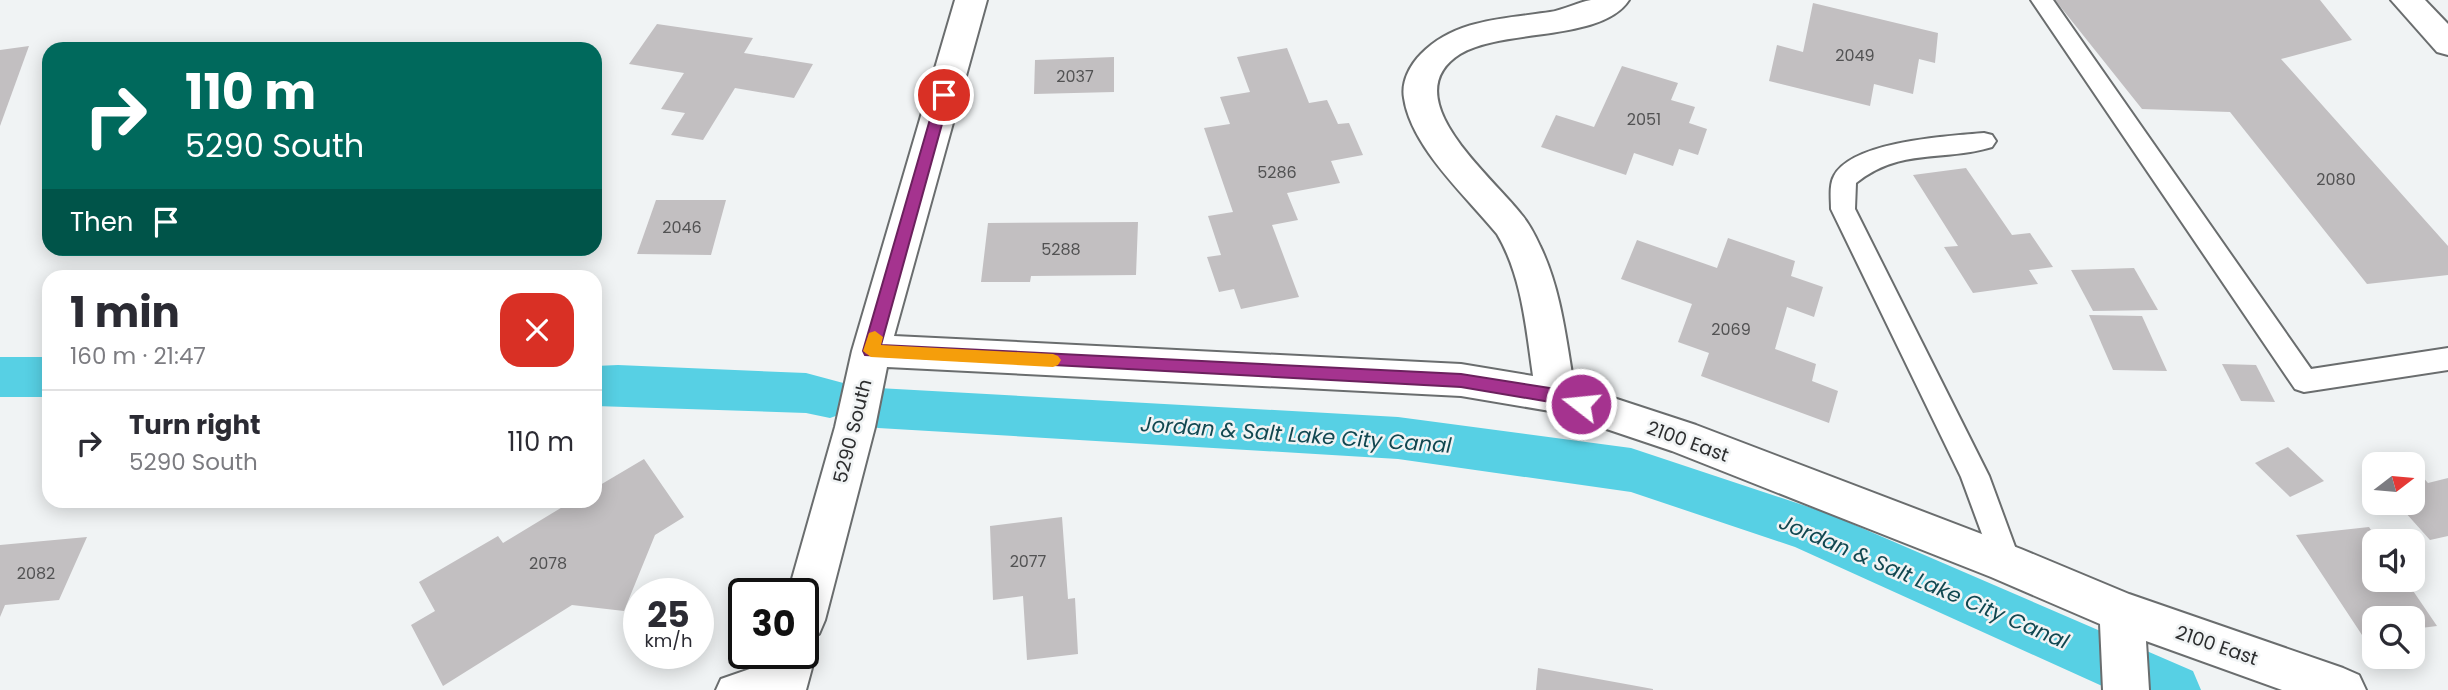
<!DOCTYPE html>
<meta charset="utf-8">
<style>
:root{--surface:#fff;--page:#f7f7f7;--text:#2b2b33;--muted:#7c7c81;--line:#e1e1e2}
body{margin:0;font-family:Poppins,sans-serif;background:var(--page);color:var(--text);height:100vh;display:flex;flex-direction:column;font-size:26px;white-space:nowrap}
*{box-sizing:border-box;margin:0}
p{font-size:23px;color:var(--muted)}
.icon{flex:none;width:38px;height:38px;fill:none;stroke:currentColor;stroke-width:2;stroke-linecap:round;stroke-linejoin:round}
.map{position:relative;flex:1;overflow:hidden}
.panel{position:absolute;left:42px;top:270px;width:560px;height:238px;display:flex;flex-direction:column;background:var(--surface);border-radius:21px;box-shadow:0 4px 18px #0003}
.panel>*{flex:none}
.guide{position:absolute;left:42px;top:42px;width:560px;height:214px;border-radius:21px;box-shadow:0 4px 18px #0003;background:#00695c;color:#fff;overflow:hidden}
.needle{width:46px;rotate:74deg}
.fabs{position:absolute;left:2362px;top:452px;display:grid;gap:14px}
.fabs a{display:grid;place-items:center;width:63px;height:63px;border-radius:14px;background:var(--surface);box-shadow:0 4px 18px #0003;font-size:35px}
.speed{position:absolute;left:623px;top:578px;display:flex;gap:14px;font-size:35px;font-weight:700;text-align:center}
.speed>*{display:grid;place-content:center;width:91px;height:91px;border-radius:50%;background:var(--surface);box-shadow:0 4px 18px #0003;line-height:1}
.speed small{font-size:18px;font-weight:400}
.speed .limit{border:4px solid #111;border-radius:10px;background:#fff;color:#111}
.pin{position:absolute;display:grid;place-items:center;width:60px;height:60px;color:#fff;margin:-30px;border:4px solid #fff;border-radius:50%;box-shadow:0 2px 7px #0007}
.me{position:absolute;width:77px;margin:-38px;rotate:286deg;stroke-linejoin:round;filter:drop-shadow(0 0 5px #0008)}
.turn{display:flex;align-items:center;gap:24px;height:147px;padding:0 28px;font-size:32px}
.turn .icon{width:91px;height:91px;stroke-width:2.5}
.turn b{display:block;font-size:49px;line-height:60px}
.then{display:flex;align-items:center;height:66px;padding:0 28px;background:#0003;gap:14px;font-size:26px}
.round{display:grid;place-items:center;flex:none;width:74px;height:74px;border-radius:21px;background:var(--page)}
.headline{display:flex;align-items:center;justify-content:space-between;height:119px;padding:0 28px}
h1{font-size:42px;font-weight:700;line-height:52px}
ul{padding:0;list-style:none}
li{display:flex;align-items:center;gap:21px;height:105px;padding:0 28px;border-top:2px solid var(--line)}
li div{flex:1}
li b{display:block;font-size:26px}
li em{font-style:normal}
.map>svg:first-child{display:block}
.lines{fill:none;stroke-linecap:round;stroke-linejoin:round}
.canal{fill:#57d0e4;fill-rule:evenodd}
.building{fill:#c2bfc1}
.service-casing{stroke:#6a6d6e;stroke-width:4}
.minor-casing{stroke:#6a6d6e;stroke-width:4}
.service{fill:#fff;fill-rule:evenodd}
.minor{fill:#fff;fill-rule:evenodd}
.route{fill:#a5338f;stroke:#6b215d;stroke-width:2}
.slow{fill:#f59e0b}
.labels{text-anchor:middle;stroke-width:5;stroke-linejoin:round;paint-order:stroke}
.number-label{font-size:16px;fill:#525253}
.street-label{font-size:19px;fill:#2c2d2e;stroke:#f0f3f4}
.water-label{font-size:21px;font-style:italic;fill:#114750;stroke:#f0f3f4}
</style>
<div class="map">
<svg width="2448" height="690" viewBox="0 0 2448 690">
<rect width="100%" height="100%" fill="#f0f3f4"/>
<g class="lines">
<g class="canal">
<rect x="0" y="357" width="49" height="40"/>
<polygon points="618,365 806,373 847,384 854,398 847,412 830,418 806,413 595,406 595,366"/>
<polygon points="878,388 1398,417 1631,448 1827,513 2193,671 2201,690 2111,690 1795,547 1631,492 1398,459 878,428 861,422 854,408 861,394"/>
</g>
</g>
<g class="building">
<polygon points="2055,0 2320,0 2352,40 2281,59 2448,246 2448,275 2367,284 2230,112 2142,109"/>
<polygon points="1813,3 1938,33 1935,63 1919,59 1913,94 1874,84 1870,106 1769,81 1777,45 1803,52"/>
<polygon points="657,24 753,38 744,53 813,64 794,98 735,88 703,140 671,135 685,113 661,109 684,73 629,64"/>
<polygon points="29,46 0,126 0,50"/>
<polygon points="1287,48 1309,103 1327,100 1338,124 1349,123 1363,155 1331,161 1340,183 1287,193 1298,220 1272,225 1299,297 1241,309 1234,289 1219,292 1207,257 1221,255 1208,216 1233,212 1204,128 1230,124 1220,97 1250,92 1237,57"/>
<polygon points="1114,57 1114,92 1034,94 1035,60"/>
<polygon points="1622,66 1678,83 1671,100 1695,107 1689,123 1707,129 1698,155 1679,149 1673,166 1634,153 1626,175 1541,147 1556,115 1594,127"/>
<polygon points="1966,168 2012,235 2030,233 2053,267 2029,270 2038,284 1973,293 1944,247 1958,246 1913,175"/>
<polygon points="656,200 726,200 711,255 637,254"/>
<polygon points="1138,222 1136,275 1031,276 1030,282 981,282 988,223"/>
<polygon points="1728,238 1795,261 1791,276 1823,287 1814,317 1787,307 1775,349 1816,364 1812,381 1838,391 1829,423 1701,376 1709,353 1678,342 1692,304 1621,279 1637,240 1717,268"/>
<polygon points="2134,268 2158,310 2093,311 2071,270"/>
<polygon points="2089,315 2142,316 2167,371 2113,370"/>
<polygon points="2222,364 2256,365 2275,402 2241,401"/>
<polygon points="2288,447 2324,481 2290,497 2255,463"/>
<polygon points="644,459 684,517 655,535 624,611 572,605 443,686 411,625 435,611 419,582 498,536 503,543 574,500 595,500 595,488"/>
<polygon points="2419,473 2428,483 2448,478 2448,536 2430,540 2396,502 2413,502 2413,474"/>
<polygon points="1062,517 1068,599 1075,598 1078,654 1027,660 1023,596 993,600 990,526"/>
<polygon points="2369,527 2378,541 2375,541 2375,579 2405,579 2437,626 2413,629 2413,618 2375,618 2375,634 2362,635 2296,535"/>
<polygon points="87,537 59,600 5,605 0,617 0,545"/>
<polygon points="1538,668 1653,689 1653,690 1536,690"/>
</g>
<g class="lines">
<defs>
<g id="service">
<polygon points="2031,0 2053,0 2311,369 2448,348 2448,370 2304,392 2295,389"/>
<path d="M1984,133L1992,135L1996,141L1992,147C1943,162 1901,147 1856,183L1855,209L1989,476L2021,563L2016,572L2006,576L1996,572L1961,477L1831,209C1831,199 1829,185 1834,176C1852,141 1949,136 1984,133Z"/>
<polygon points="790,655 801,660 805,670 801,680 775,690 716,690 721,679"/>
</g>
<g id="minor">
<path d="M955,0H987L894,336L1461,364L1533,376C1526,328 1522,276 1497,234C1466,196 1411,147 1404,98C1401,82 1410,65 1421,54C1455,19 1504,19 1550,12C1564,10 1578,2 1591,0C1603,0 1617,0 1629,0C1602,42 1503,28 1460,54C1392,97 1494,178 1521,214C1529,223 1535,235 1540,246C1561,289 1566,339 1574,385L1696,425L2021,549L2129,594L2343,668L2359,675L2366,690H2282L2146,641L2149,690H2103L2100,624L1991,577L1672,451L1556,412L1461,396L887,367L875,427L825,620L819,634L810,638L816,653L806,690H760L772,653H803V593H788L835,427L852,351Z"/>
<polygon points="2391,0 2425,0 2448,24 2448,55 2437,52"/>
</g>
</defs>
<use href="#service" class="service-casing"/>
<use href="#minor" class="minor-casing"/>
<use href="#service" class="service"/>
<use href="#minor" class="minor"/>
</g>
<polygon class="route" points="944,90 950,95 881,345 1461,374 1556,389 1587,399 1589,404 1587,409 1581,411 1556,403 1461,387 865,355 863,351 937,95"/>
<polygon class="slow" points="875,331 883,337 881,345 1053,354 1058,356 1061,360 1058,365 1053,367 871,357 863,351 869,333"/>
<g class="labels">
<g class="number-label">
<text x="1855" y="61">2049</text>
<text x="1075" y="82">2037</text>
<text x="1644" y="125">2051</text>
<text x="1277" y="178">5286</text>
<text x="2336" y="185">2080</text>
<text x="682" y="233">2046</text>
<text x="1061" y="255">5288</text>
<text x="1731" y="335">2069</text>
<text x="1028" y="567">2077</text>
<text x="548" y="569">2078</text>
<text x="36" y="579">2082</text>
</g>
<g class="street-label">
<text transform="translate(852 431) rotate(-76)" y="7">5290 South</text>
<text transform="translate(1688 441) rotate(20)" y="7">2100 East</text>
<text transform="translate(2217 645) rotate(19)" y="7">2100 East</text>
</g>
<g class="water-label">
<text transform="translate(1296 435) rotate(4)" y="7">Jordan &amp; Salt Lake City Canal</text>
<text transform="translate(1924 582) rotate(23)" y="7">Jordan &amp; Salt Lake City Canal</text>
</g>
</g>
</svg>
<div class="fabs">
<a><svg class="needle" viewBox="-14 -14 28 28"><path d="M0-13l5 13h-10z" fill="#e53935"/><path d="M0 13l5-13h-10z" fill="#7c7c81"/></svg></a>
<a><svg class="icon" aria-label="sound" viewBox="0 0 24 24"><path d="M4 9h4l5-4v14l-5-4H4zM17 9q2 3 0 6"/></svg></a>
<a><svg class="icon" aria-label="search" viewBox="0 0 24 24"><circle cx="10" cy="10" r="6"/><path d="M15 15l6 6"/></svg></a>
</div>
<div class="speed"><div>25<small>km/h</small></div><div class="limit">30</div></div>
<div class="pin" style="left:944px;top:95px;background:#d93025"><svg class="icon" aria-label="arrive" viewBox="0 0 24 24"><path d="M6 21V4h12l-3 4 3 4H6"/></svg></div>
<svg class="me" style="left:1581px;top:404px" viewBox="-20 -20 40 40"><circle r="17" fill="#a5338f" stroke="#fff" stroke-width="3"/><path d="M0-11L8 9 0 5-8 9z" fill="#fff"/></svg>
<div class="guide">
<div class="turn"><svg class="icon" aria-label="right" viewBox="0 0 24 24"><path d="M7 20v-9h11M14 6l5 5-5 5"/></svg><div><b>110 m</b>5290 South</div></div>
<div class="then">Then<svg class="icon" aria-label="arrive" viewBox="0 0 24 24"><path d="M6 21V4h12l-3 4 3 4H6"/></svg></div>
</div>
<section class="panel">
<div class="headline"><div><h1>1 min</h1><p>160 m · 21:47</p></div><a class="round" style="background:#d93025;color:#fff"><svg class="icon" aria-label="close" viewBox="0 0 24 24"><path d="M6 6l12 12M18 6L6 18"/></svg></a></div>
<ul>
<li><svg class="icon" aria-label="right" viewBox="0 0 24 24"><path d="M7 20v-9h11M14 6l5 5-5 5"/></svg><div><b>Turn right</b><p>5290 South</p></div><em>110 m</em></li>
</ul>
</section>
</div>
